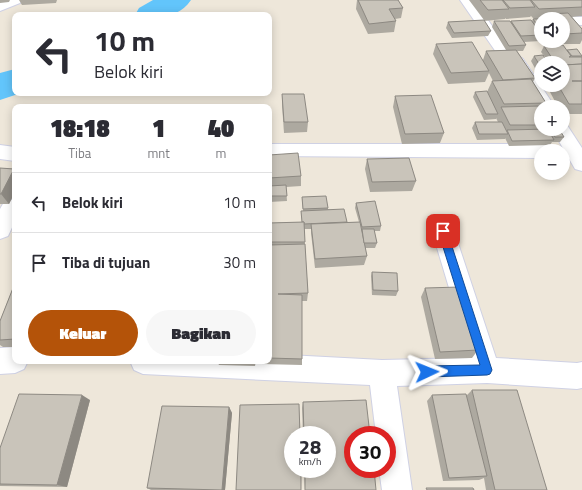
<!DOCTYPE html>
<html lang="id">
<meta charset="utf-8">
<style>
:root{--surface:#fff;--page:#f7f7f7;--text:#2b2b33;--muted:#7c7c81;--line:#e1e1e2;--accent:#b45309}
body{margin:0;font-family:"Titillium Web",sans-serif;background:var(--page);color:var(--text);height:100vh;display:flex;flex-direction:column;font-size:15px;white-space:nowrap}
*{box-sizing:border-box;margin:0}
p{font-size:13px;color:var(--muted)}
.icon{flex:none;width:22px;height:22px;fill:none;stroke:currentColor;stroke-width:2;stroke-linecap:round;stroke-linejoin:round}
.map{position:relative;flex:1;overflow:hidden}
.side{position:absolute;left:12px;top:104px;width:260px;height:260px;display:flex;flex-direction:column;background:var(--surface);border-radius:8px;box-shadow:0 2px 10px #0003}
.side>*{flex:none}
.guide{position:absolute;left:12px;top:12px;width:260px;height:84px;border-radius:8px;box-shadow:0 2px 10px #0003;background:#fff;color:var(--text);overflow:hidden}
.tools{position:absolute;left:534px;top:12px;display:grid;gap:8px}
.tools a{display:grid;place-items:center;width:36px;height:36px;border-radius:50%;background:var(--surface);box-shadow:0 2px 10px #0003;font-size:20px}
.speed{position:absolute;left:284px;top:426px;display:flex;gap:8px;font-size:20px;font-weight:700;text-align:center}
.speed>*{display:grid;place-content:center;width:52px;height:52px;border-radius:50%;background:var(--surface);box-shadow:0 2px 10px #0003;line-height:1}
.speed small{font-size:10px;font-weight:400}
.speed .limit{border:6px solid #d22;background:#fff;color:#111}
.pin{position:absolute;display:grid;place-items:center;width:34px;height:34px;color:#fff;margin:-17px;border-radius:8px;box-shadow:0 2px 6px #0006}
.me{position:absolute;width:44px;margin:-22px;rotate:88deg;stroke-linejoin:round;filter:drop-shadow(0 0 3px #0008)}
.turn{display:flex;align-items:center;gap:14px;height:84px;padding:0 16px;font-size:18px}
.turn .icon{width:52px;height:52px;stroke-width:2.5}
.turn b{display:block;font-size:28px;line-height:34px}
.eta{display:flex;justify-content:space-evenly;align-items:center;height:68px;text-align:center}
.eta b{font-size:24px;font-weight:800;line-height:28px}
.cta{display:flex;gap:8px;margin-top:auto;padding:8px 16px}
.cta a{flex:1;height:46px;border-radius:24px;background:var(--accent);color:#fff;font-size:16px;font-weight:800;line-height:46px;text-align:center}
.cta a+a{background:var(--page);color:var(--text)}
ul{padding:0;list-style:none}
li{display:flex;align-items:center;gap:12px;height:60px;padding:0 16px;border-top:1px solid var(--line)}
li div{flex:1}
li b{display:block;font-size:15px}
li em{font-style:normal}
.map>svg:first-child{display:block}
.lines{fill:none;stroke-linecap:round;stroke-linejoin:round}
.river{fill:#62c5fb;fill-rule:evenodd}
.minor-casing{stroke:#cfd1e4;stroke-width:2}
.minor{fill:#fff;fill-rule:evenodd}
.wall{fill:#ada9a0}
.shaded-wall{fill:#8d8982}
.building{fill:#c9c4ba;stroke:#8d8982}
.route{fill:#1a73e8;stroke:#114b97}
</style>
<div class="map">
<svg width="582" height="490" viewBox="0 0 582 490">
<rect width="100%" height="100%" fill="#eee7da"/>
<g class="lines">
<g class="river">
<path d="M153,0H191C177,21 157,15 135,15L139,8Z"/>
<polygon points="15,69 15,93 21,93 0,100 0,73"/>
</g>
<defs>
<g id="minor">
<polygon points="4,0 22,0 20,3 0,11 0,2"/>
<polygon points="460,0 474,0 506,46 523,59 555,107 541,107 540,111 511,65 496,52"/>
<polygon points="563,16 582,17 582,25 563,24 563,19 557,19"/>
<polygon points="563,124 567,125 582,148 582,171 575,169 552,129 563,129"/>
<polygon points="269,144 541,144 548,146 550,151 541,151 541,158 269,156"/>
<polygon points="0,145 15,147 15,161 0,159"/>
<polygon points="11,200 15,201 15,221 8,236 0,239 0,209 4,202"/>
<polygon points="443,222 451,225 454,231 496,358 577,363 582,362 582,388 577,389 487,383 397,386 412,490 382,490 379,469 387,469 387,435 376,435 370,385 143,374 134,370 130,361 269,361 269,354 382,360 470,358 432,231 435,225"/>
<polygon points="15,347 15,361 28,361 24,369 15,373 0,374 0,348"/>
</g>
</defs>
<use href="#minor" class="minor-casing"/>
<use href="#minor" class="minor"/>
</g>
<g class="wall">
<polygon points="0,0 10,0 9,2 0,3"/>
<polygon points="19,0 57,0 56,3 22,5"/>
<polygon points="357,0 398,0 403,8 401,18 395,19 396,21 394,32 368,34 356,9"/>
<polygon points="469,0 582,0 582,16 572,17 582,29 582,40 580,44 559,44 557,41 563,41 563,19 541,19 541,39 540,41 524,42 526,45 523,51 517,51 535,78 533,82 546,103 544,107 541,107 541,129 548,129 548,130 549,129 559,129 564,137 560,142 552,142 550,145 509,146 505,138 505,139 477,140 472,128 475,122 498,122 496,118 496,119 484,120 473,97 475,92 487,92 492,81 493,81 489,73 485,82 448,84 433,54 436,44 483,60 486,51 506,50 492,27 494,21 511,22 511,21 532,21 533,19 534,19 531,16 530,17 506,19 505,18 505,19 484,21 491,31 488,36 452,38 446,28 448,22 484,20"/>
<polygon points="544,46 567,51 567,50 582,56 582,114 563,114 563,107 558,107 550,92 554,85 563,85 563,63 541,63 541,70 536,70 531,61 534,56 545,59 546,58 541,52"/>
<polygon points="282,94 308,122 307,132 284,133 282,105"/>
<polygon points="395,96 444,133 440,143 402,144 393,107"/>
<polygon points="269,155 301,176 301,186 286,187 287,201 269,202"/>
<polygon points="367,159 416,181 412,191 370,192 365,169"/>
<polygon points="0,168 14,169 15,169 15,192 9,204 0,204"/>
<polygon points="302,197 328,208 328,209 347,222 359,222 355,208 356,203 381,226 380,231 374,231 377,243 375,248 365,248 367,256 364,265 315,268 311,233 311,229 304,229 308,293 307,301 302,301 302,365 261,364 260,361 269,361 269,210 271,223 302,222 301,211 303,211 302,202"/>
<polygon points="372,272 398,291 396,296 372,295 371,276"/>
<polygon points="15,283 15,347 3,347 0,345 0,321"/>
<polygon points="425,288 478,350 472,358 435,359 421,297"/>
<polygon points="183,361 216,361 216,363 183,362"/>
<polygon points="217,361 256,361 255,366 219,365"/>
<polygon points="472,390 547,490 486,490 484,478 479,480 443,481 427,401 432,395 466,396"/>
<polygon points="90,400 67,487 0,486 0,448"/>
<polygon points="303,402 376,490 305,490 304,469 327,469 327,435 303,435 302,408"/>
<polygon points="229,407 232,413 225,490 151,490 147,488"/>
</g>
<g class="shaded-wall">
<polygon points="14,169 15,169 15,192 9,204 1,194"/>
<polygon points="82,395 90,400 67,487 57,485"/>
<polygon points="229,407 232,413 225,490 222,490"/>
</g>
<g class="building">
<polygon points="358,0 398,0 403,8 389,9 396,21 369,24"/>
<polygon points="480,0 502,0 509,9 488,10"/>
<polygon points="503,0 530,0 535,7 510,8"/>
<polygon points="531,0 582,0 582,7 539,9"/>
<polygon points="568,13 582,29 582,33 565,34 563,32 563,19 553,19 549,14"/>
<polygon points="533,19 546,19 541,19 541,30"/>
<polygon points="484,20 491,31 454,33 448,22"/>
<polygon points="531,20 541,34 541,35 521,36 511,21"/>
<polygon points="494,21 510,21 526,45 509,46"/>
<polygon points="472,42 489,71 451,73 436,44"/>
<polygon points="563,45 571,56 569,57 582,57 582,64 563,65 563,63 549,63 546,58 552,58 544,46"/>
<polygon points="577,49 582,56 572,56 567,50"/>
<polygon points="516,50 535,78 503,80 486,51"/>
<polygon points="543,55 548,63 541,63 541,64 539,64 534,56"/>
<polygon points="582,64 582,81 572,81 582,81 582,104 569,104 558,85 563,85 563,81 565,81 563,79 563,65"/>
<polygon points="531,79 546,103 504,104 492,81"/>
<polygon points="487,91 498,114 486,114 475,92"/>
<polygon points="282,94 304,94 308,122 284,122"/>
<polygon points="431,95 444,133 405,134 395,96"/>
<polygon points="540,106 541,107 541,125 510,125 501,107"/>
<polygon points="475,122 502,122 508,134 479,134"/>
<polygon points="548,129 554,140 512,141 507,130"/>
<polygon points="550,129 559,129 564,137 555,137"/>
<polygon points="298,153 301,176 269,178 269,155"/>
<polygon points="409,158 416,181 372,182 367,159"/>
<polygon points="0,168 14,169 1,194 0,194"/>
<polygon points="286,185 287,196 269,196 269,186"/>
<polygon points="326,196 328,208 303,209 302,197"/>
<polygon points="375,201 381,226 362,227 356,203"/>
<polygon points="344,209 347,222 304,224 304,222 302,222 301,211"/>
<polygon points="269,210 271,223 269,223"/>
<polygon points="304,222 305,242 269,242 269,223"/>
<polygon points="360,222 367,256 315,259 311,224"/>
<polygon points="362,229 374,229 377,243 364,243"/>
<polygon points="305,244 308,293 278,294 302,295 302,359 269,358 269,245"/>
<polygon points="372,272 397,273 398,291 373,290"/>
<polygon points="15,283 15,339 0,340 0,321"/>
<polygon points="460,287 478,350 440,352 425,288"/>
<polygon points="472,390 517,390 547,490 495,490"/>
<polygon points="19,394 82,395 57,485 0,484 0,448"/>
<polygon points="466,394 487,476 449,478 432,395"/>
<polygon points="366,400 370,435 353,435 353,469 374,469 376,490 305,490 305,469 327,469 327,435 304,435 303,402"/>
<polygon points="299,404 300,435 293,435 293,469 301,469 301,490 236,490 240,405"/>
<polygon points="162,406 229,407 222,490 147,488"/>
<polygon points="426,488 473,488 474,490 427,490"/>
</g>
<polygon class="route" points="443,227 447,231 492,370 490,374 487,375 427,377 423,375 421,372 423,368 427,366 480,365 438,231"/>
</svg>
<div class="tools">
<a><svg class="icon" aria-label="sound" viewBox="0 0 24 24"><path d="M4 9h4l5-4v14l-5-4H4zM17 9q2 3 0 6"/></svg></a>
<a><svg class="icon" aria-label="layers" viewBox="0 0 24 24"><path d="M12 4l9 5-9 5-9-5zM3 14l9 5 9-5"/></svg></a>
<a>+</a>
<a>−</a>
</div>
<div class="speed"><div>28<small>km/h</small></div><div class="limit">30</div></div>
<div class="pin" style="left:443px;top:231px;background:#d93025"><svg class="icon" aria-label="arrive" viewBox="0 0 24 24"><path d="M6 21V4h12l-3 4 3 4H6"/></svg></div>
<svg class="me" style="left:427px;top:372px" viewBox="-20 -20 40 40"><path d="M0-17L14 15 0 8-14 15z" fill="#1a73e8" stroke="#fff" stroke-width="4"/></svg>
<div class="guide">
<div class="turn"><svg class="icon" aria-label="left" viewBox="0 0 24 24"><path d="M17 20v-9H6M10 6l-5 5 5 5"/></svg><div><b>10 m</b>Belok kiri</div></div>
</div>
<section class="side">
<div class="eta">
<div><b>18:18</b><p>Tiba</p></div>
<div><b>1</b><p>mnt</p></div>
<div><b>40</b><p>m</p></div>
</div>
<ul>
<li><svg class="icon" aria-label="left" viewBox="0 0 24 24"><path d="M17 20v-9H6M10 6l-5 5 5 5"/></svg><div><b>Belok kiri</b></div><em>10 m</em></li>
<li><svg class="icon" aria-label="arrive" viewBox="0 0 24 24"><path d="M6 21V4h12l-3 4 3 4H6"/></svg><div><b>Tiba di tujuan</b></div><em>30 m</em></li>
</ul>
<div class="cta"><a>Keluar</a><a>Bagikan</a></div>
</section>
</div>
